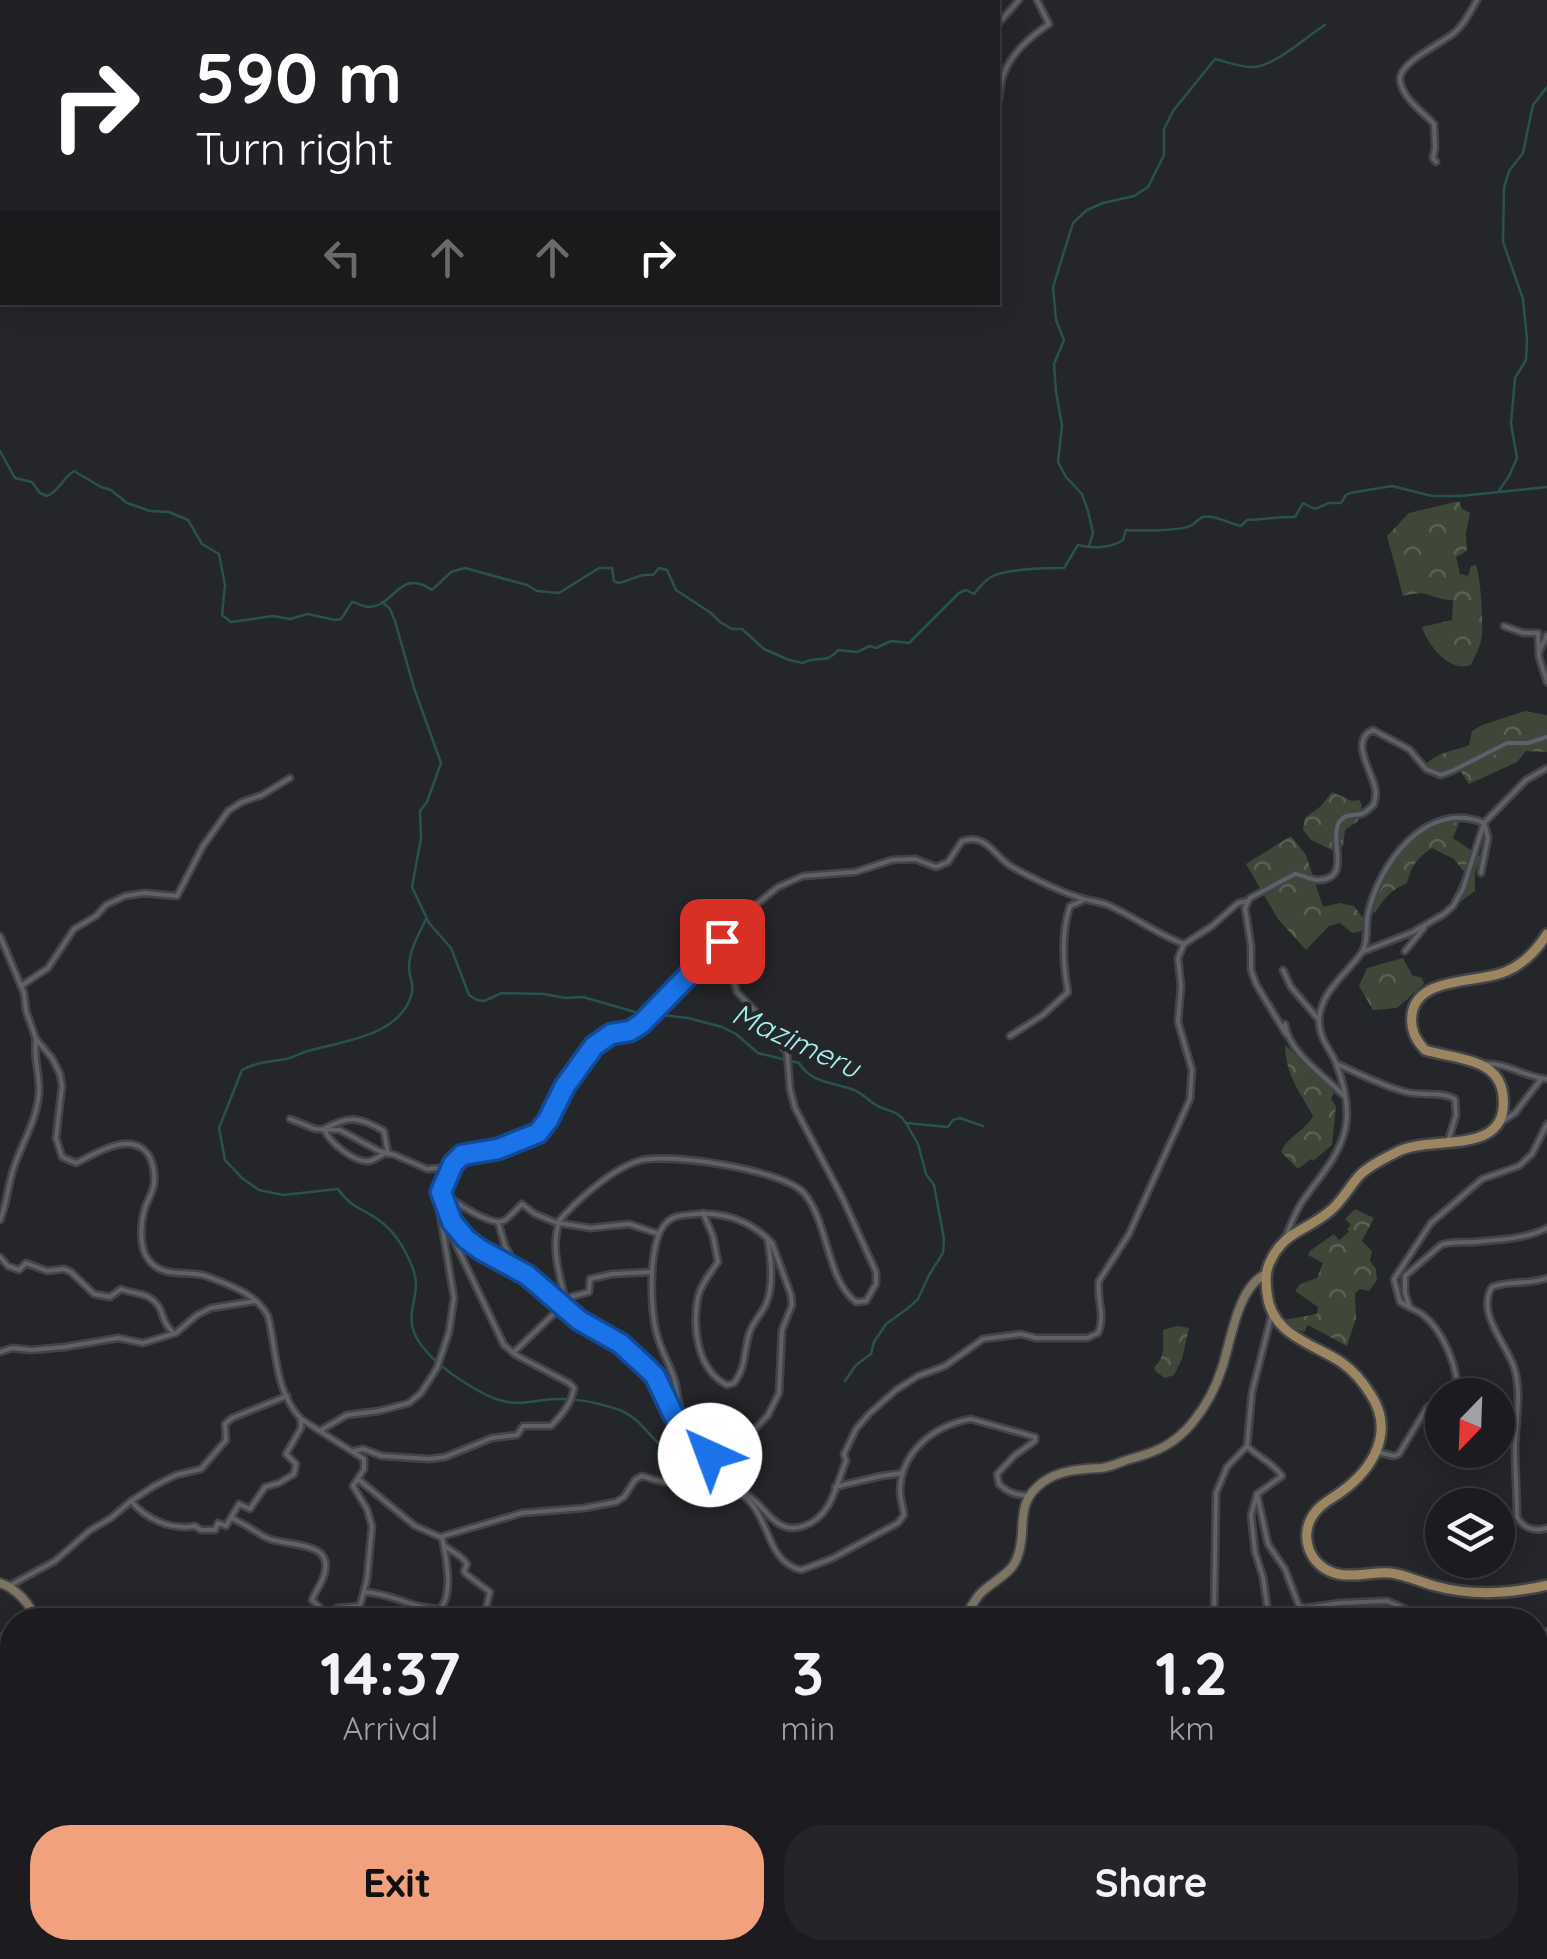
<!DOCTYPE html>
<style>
:root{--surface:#1c1c20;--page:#252529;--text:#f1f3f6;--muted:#a0a1a5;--line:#3a3a3e;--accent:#f2a17e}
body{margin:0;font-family:Quicksand,sans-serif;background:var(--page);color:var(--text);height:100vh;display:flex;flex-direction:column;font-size:38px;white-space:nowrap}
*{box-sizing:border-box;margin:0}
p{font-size:32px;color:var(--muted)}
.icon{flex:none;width:55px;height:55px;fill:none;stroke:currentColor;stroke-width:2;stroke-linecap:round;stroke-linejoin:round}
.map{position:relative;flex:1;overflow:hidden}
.details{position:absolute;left:0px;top:1608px;width:1548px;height:352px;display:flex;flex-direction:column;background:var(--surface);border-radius:40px 40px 0 0;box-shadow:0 5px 25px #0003,0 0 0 2px var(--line)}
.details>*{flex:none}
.top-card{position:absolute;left:0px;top:0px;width:1000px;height:305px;box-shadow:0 5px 25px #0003,0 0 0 2px var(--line);background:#202124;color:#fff;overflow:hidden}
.needle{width:65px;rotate:203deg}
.tools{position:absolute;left:1425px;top:1378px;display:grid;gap:20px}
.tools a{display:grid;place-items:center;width:90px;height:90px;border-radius:50%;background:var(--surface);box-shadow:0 5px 25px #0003,0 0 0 2px var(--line);font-size:50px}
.pin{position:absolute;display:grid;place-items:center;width:85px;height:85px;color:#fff;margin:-42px;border-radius:20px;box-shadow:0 5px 15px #0006}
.me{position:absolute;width:110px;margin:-55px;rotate:317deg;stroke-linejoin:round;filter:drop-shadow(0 0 8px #0008)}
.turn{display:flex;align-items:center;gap:35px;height:210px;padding:0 30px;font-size:45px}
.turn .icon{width:130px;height:130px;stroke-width:2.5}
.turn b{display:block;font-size:70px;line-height:85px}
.lanes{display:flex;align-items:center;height:95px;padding:0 30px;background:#0003;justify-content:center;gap:50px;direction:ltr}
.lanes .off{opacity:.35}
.eta{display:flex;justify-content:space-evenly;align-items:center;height:170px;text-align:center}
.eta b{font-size:60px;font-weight:700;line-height:70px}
.button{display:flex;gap:20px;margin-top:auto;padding:20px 30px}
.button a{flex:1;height:115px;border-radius:40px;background:var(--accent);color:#111;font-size:40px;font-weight:700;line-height:115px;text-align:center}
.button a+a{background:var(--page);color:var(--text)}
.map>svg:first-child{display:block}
.forest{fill:url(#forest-crowns)}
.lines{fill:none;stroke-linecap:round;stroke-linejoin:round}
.stream{stroke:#2a5152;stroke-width:2.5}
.street-casing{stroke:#434447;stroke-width:9}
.secondary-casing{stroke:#434447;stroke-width:12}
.primary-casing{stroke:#434447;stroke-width:14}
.street{stroke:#606166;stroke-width:4}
.secondary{stroke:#7e7464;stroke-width:8}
.primary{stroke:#9c8661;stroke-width:9}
.route-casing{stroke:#114b97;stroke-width:25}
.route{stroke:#1a73e8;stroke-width:18}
.labels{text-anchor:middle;stroke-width:9;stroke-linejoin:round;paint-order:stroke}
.water-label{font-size:30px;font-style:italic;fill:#a4eff1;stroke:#25262a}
</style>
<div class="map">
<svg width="1547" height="1959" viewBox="0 0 1547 1959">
<defs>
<pattern id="forest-crowns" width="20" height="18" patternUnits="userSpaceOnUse" patternTransform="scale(2.5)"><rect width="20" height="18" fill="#3e4738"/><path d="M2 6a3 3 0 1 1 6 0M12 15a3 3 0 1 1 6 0" fill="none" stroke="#596154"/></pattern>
</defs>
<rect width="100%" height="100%" fill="#25262a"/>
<g class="forest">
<path d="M1459,501L1462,509L1470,513L1466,533L1467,551L1456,557L1460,574L1468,576L1471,566L1476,565C1481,579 1484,627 1481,641C1479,649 1474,658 1471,665C1450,673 1428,646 1422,627L1452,620L1453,600C1430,600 1430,588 1403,596L1387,536L1409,513Z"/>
<path d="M1525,711L1547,715V752L1526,751L1517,762L1469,784L1457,766L1440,772L1430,768L1427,763C1443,750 1452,752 1469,745L1472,731L1482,725Z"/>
<polygon points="1332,792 1352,801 1359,800 1362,805 1358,821 1345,830 1343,846 1334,851 1311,840 1303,830 1305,818 1321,806"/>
<path d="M1460,821L1453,838L1481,857L1475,873V891L1460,902L1450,903L1465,873L1454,859L1432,848C1418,857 1411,866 1407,883C1391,890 1384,898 1375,913L1371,910C1389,870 1409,822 1460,821Z"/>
<polygon points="1291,836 1306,855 1323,907 1339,903 1354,906 1363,918 1362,931 1352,933 1340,923 1329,926 1306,950 1278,919 1246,864"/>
<polygon points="1403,958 1412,975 1422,978 1424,984 1397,1008 1373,1010 1359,986 1367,968"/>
<path d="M1285,1045L1314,1071L1334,1093L1331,1099L1336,1106L1332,1145L1313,1161L1311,1159L1298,1169L1281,1152C1288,1136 1305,1131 1313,1116C1299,1090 1286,1076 1285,1045Z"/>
<polygon points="1355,1209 1374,1218 1362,1241 1372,1251 1370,1261 1376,1269 1377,1280 1369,1291 1360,1289 1355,1293 1356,1318 1347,1346 1308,1325 1304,1332 1292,1328 1283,1320 1317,1314 1318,1307 1295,1291 1300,1284 1317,1278 1323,1263 1308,1255 1311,1250 1334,1234 1339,1240 1349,1232 1347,1229 1351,1225 1345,1219"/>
<path d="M1177,1326L1189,1328L1182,1359L1174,1375L1165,1378L1156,1372L1154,1367C1166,1358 1163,1343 1163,1330Z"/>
</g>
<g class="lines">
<g class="stream">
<path d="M0,451L15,478L32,482L40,493L47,496C60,491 62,478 74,471L101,487L111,490L127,503L150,511L169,512L188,520L202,544L219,554L225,585L222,615L231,622L273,616L290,619L308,614L335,620L341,619L352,602C358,603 363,607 369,607C394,607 400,567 432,590L451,572L465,568L527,585L537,591L559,593L599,568H612L614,581L618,583C632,581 638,573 653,575L659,568L667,570L676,590L711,613L720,622L732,629H742L764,649L789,660L803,663C817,654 825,666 838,650L857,652L870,646L876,648L891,641L909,643L959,593L966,590L974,594C979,588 984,581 991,577C1005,569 1047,568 1064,568L1078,545C1092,549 1111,548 1123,540L1126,530C1138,531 1180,531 1190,526C1194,525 1199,518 1203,517C1212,514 1231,524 1241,526L1247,520C1265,520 1278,516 1295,517L1303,503L1315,509L1329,503H1341L1346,495L1350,493L1392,486L1432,496H1460L1547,487"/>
<polyline points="1498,492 1509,476 1517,458 1511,424 1515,378 1526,360 1527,339 1523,299 1503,242 1504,188 1509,171 1523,153 1533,105 1547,87"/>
<path d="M1089,546L1093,533L1088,511L1082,494L1066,477L1058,462L1062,425L1056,392L1054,364L1064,340L1056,320L1053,287L1073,223L1087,210L1103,203L1134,196L1148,187L1164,155V129L1173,111L1215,59C1228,62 1242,68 1255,67C1279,63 1304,38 1325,25"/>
<path d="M382,602L390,609L395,621L414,688L441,763L427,802L420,811L421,838L412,887L429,923L451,948L469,995L477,1000L484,1001L502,993L544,994L565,998L583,997L635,1012L688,1018L722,1027L736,1034L758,1053L799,1063C812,1084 833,1082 854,1090C864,1094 870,1103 880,1107C892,1112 899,1112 906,1123L948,1127L953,1120L960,1118L983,1126"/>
<path d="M426,919C419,934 408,952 409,970C410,978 414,985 412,993C401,1036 343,1041 308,1051C301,1053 294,1057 286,1059C270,1062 257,1062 242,1070L219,1128L225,1160L242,1178L259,1190L283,1195L338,1189C352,1209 363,1208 380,1221C396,1232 408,1254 414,1272C423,1300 396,1318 426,1351C440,1368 481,1396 503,1401C520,1406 539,1399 557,1399C578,1398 597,1403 617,1409C641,1418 646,1434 664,1448C669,1452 678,1456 684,1459"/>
<polyline points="845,1381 856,1365 871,1354 874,1342 886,1324 907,1309 918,1299 929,1275 943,1253 944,1239 934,1185 926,1174 918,1144 906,1123"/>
<polyline points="0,1858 12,1857"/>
</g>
<defs>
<g id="street">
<polyline points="967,0 968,2"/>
<polyline points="870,2 875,0"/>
<polyline points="998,24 1019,0"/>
<path d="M998,102C1000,94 1000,84 1003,76C1011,53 1030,37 1049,24L1037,0"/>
<path d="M1436,162L1433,158L1435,148L1434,124C1423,112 1402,98 1400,80C1399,62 1441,44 1454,33C1464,25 1470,12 1477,0"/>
<polyline points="1504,626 1523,633 1538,633 1539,657 1547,682"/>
<polyline points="1539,652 1547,635"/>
<polyline points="1481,873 1488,838 1484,823"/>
<path d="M0,936L24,993L26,1011L36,1039L52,1058L60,1074L62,1086L56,1138L62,1157L76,1163C95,1154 129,1131 147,1153C153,1160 155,1174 154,1183C153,1192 149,1198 146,1205C141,1219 138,1246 148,1259C162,1279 186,1270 206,1276C229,1285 256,1293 268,1316C277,1351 274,1390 301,1419L364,1459V1469L353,1486L367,1509L372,1526L367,1579L360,1606L361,1620"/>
<polyline points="1405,951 1424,928"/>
<polyline points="1362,952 1413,932 1444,914 1453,906 1463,889 1484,823 1526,780 1547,768"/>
<polyline points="1283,970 1291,987 1319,1020"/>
<polyline points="21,986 48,968 74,929 96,916 106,905 125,896 144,893 177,896 203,846 228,811 242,802 262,795 290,778"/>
<path d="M1285,1024C1289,1053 1324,1075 1344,1096"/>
<path d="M1286,1034L1256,984L1251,970V946L1245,908L1250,898L1295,874C1302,875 1310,880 1318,880C1354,879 1327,839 1340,821C1346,813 1353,816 1361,814C1367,812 1370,808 1374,804C1375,797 1377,795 1375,788C1372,771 1349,740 1373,730L1409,749L1426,769L1441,775L1454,770L1507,743H1528L1547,737"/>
<path d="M1010,1036L1043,1015L1068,992C1063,965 1061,933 1070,906L1082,901"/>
<path d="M1337,1064C1360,1074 1382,1086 1406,1092C1422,1096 1441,1091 1455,1099L1456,1115L1449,1138"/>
<path d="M1483,1064C1507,1062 1524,1077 1547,1079"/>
<polyline points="290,1119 315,1129 340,1130 379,1151 395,1155 427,1169 452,1167"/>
<polyline points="1500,1123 1515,1113 1542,1078"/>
<path d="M385,1153C382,1155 374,1160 370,1161C354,1163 330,1143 324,1129C349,1115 360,1117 384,1131L388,1154"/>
<path d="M441,1192C453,1200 488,1226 503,1221C509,1219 517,1208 522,1204L535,1214L557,1223C575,1202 613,1167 642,1160C671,1153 784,1170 804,1193C829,1223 826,1279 856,1302L866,1301L876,1284V1272L843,1199L795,1108L790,1089L787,1052L767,1031L757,1013L737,992L722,941"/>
<polyline points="447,1211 454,1226 466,1239 481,1250 527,1275 579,1320 626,1347 652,1373 674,1416 707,1449 714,1464 714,1486"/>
<path d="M703,1213L713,1236L718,1262C711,1272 701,1284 698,1297C692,1327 697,1370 727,1385L734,1383C747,1367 743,1350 750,1331C754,1321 762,1313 766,1304C774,1285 771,1260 768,1241"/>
<path d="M0,1220C7,1204 8,1184 14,1167C22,1143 37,1120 39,1093C40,1075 33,1057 36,1039"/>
<polyline points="498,1222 505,1246 517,1267"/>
<path d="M1286,1236C1291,1224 1295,1212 1302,1202C1318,1178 1338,1159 1345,1130C1350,1109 1344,1084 1336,1063C1330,1049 1319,1038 1319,1021C1320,991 1347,974 1362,952C1369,942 1365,926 1368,914C1379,864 1426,799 1484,823"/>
<path d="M0,1257L8,1266L19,1270L26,1263L47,1271L64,1269L71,1272L94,1294L110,1297L121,1289C132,1294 145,1292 154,1301C165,1310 160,1321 172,1331"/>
<path d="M1547,1278C1529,1285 1510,1280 1492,1287C1476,1313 1506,1343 1514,1367C1522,1393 1516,1420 1515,1446C1515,1470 1517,1493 1517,1517C1523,1528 1535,1532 1547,1528"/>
<polyline points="566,1298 589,1292 590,1279 612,1274 652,1272"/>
<path d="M566,1304C561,1278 550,1249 559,1223L590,1228L629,1224L659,1234"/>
<path d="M1410,1308L1405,1293V1276L1441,1245C1451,1241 1462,1243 1474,1242C1497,1240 1526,1239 1547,1228"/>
<polyline points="0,1352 12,1348 31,1350 65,1347 118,1338 143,1343 176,1333 197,1315 211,1308 256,1301"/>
<polyline points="513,1353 563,1305"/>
<path d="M1458,1395C1458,1368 1444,1331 1422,1314C1415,1310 1407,1306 1400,1302L1394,1279L1431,1223L1482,1179L1519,1166L1532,1154L1547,1124"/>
<path d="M321,1430L347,1415L379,1411L409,1403L421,1393L437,1368L449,1332L454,1298L438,1202L452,1167L460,1156L467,1152L502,1148L537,1133L550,1117L560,1094L594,1046L611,1034L630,1031L646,1020L722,941L732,924L778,887L803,876L855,872L892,860L915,859L936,867L948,862L962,841C988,832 995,859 1014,868C1030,877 1061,892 1078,897C1088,901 1098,901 1108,905C1135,917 1156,934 1184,944"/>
<path d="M695,1435C692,1428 686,1423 683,1416C677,1405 678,1390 674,1378C669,1363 661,1350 657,1335C650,1311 647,1240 667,1222C674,1215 686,1215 696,1214C726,1212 751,1221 772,1243L791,1295L792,1305L782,1330L779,1393L768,1415L746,1439L742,1450L746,1493"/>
<path d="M1248,1447C1260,1458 1273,1463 1282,1476L1257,1494L1251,1515L1255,1552L1263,1577L1269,1620"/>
<path d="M354,1451L363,1449L382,1456L429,1459L445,1457L492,1438L517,1435L523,1426H551C562,1414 571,1405 574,1388L569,1383L516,1355L504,1345L448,1228L440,1196"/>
<polyline points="1377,1452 1394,1456 1399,1454 1426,1409 1432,1404 1436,1404 1438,1418 1442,1425"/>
<path d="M358,1479L415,1526L440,1537L522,1513L584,1508L616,1502L624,1497L635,1480L642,1476C654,1480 667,1483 681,1485C704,1487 733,1483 750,1502C770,1523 768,1562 801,1570L831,1559L898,1523L904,1515C903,1507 900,1498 900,1490C901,1451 935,1425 971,1419L1035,1437V1441L1015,1455L997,1474L999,1484C1007,1492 1017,1496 1029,1495"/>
<polyline points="835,1487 881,1476 903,1473"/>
<path d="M731,1490C753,1492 759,1507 775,1521C793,1536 817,1524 828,1506C836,1493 840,1475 846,1461L844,1454L856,1429L869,1414L896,1390L918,1376L945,1366L983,1339L1021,1334L1036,1338H1087L1098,1333C1106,1316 1096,1298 1099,1281L1129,1234L1190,1099L1192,1070L1178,1022L1181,986L1178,958L1184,944L1212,926L1238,903L1247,901"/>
<polyline points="1257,1494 1268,1544 1285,1569 1299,1606 1305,1608 1340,1603 1387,1601 1431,1620"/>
<path d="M131,1501C147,1520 171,1530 195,1526L201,1530H215L218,1523L226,1526L239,1504L250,1509L265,1487L279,1483L294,1474L296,1464L286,1454L301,1428V1419"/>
<path d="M231,1518C244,1523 255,1532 267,1538C286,1547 338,1539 323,1578C320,1586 315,1592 312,1600L327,1614L337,1608L360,1606"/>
<path d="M445,1546C453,1553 462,1555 467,1564L464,1571L466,1574L490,1592L486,1608L489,1620"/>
<polyline points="9,1586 55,1561 89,1531 111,1518 131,1501 154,1486 176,1475 201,1469 226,1440 225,1424 232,1418 287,1396"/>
<path d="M364,1592C392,1593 413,1609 440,1609C454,1593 446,1557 442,1537"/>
<polyline points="1214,1620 1216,1493 1227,1467 1247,1446 1252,1392 1271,1317"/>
<polyline points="1535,1634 1547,1631"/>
<polyline points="0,1652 12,1668"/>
<polyline points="0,1776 12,1771"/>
<polyline points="0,1796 12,1802"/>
<polyline points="12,1812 2,1822 12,1825"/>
<polyline points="426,1948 429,1959"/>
<polyline points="561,1948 566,1959"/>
<polyline points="209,1959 257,1948"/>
<polyline points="499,1959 524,1948"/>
<polyline points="595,1959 608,1948"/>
<polyline points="1097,1959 1111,1948"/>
<polyline points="1177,1959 1184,1948"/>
<polyline points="1313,1959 1317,1948"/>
</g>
<g id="secondary">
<path d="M0,1583C14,1587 33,1605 34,1620"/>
<path d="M962,1620C968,1612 973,1603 979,1595C990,1582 1011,1575 1017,1558C1029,1529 1012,1505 1043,1482C1060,1470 1080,1469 1101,1468C1111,1467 1120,1462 1130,1459C1157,1452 1175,1444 1193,1422C1206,1406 1216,1387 1222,1368C1231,1342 1237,1287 1266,1274"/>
<polyline points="0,1639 12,1633"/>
<polyline points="0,1850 12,1850"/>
<polyline points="365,1948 383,1953 434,1948"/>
<polyline points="462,1948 480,1959"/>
<polyline points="832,1959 851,1948"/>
</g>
<g id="primary">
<path d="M1547,934C1537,950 1525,963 1507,971C1480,984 1418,975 1412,1014C1410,1029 1415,1039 1425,1050C1453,1059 1500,1057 1503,1096C1510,1158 1430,1134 1397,1152C1385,1158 1368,1166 1359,1176C1349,1187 1342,1201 1330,1211C1305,1232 1283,1231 1269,1264C1265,1274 1266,1283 1267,1293C1271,1335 1312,1343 1341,1362C1354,1371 1363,1382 1371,1395C1395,1432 1373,1469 1341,1492C1333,1498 1324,1502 1317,1510C1296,1533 1309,1568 1338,1574C1355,1578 1374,1571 1391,1573C1406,1575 1420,1582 1435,1586C1472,1596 1510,1594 1547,1585"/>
<polyline points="1535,1794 1547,1779"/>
<polyline points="1535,1935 1547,1943"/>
</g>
</defs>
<use href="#street" class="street-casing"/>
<use href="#secondary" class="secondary-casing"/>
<use href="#primary" class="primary-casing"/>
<use href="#street" class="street"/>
<use href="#secondary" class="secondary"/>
<use href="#primary" class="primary"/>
</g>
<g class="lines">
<defs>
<polyline id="route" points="710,1455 696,1435 674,1416 655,1376 648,1369 621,1344 579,1320 527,1275 481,1250 466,1239 452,1222 441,1192 453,1164 462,1155 498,1149 538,1133 548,1120 565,1086 594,1046 611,1034 630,1031 641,1024 722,941"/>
</defs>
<use href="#route" class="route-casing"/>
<use href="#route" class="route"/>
</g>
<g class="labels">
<g class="water-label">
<text transform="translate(796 1041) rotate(25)" y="10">Mazimeru</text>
</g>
</g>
</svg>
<div class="tools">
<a><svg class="needle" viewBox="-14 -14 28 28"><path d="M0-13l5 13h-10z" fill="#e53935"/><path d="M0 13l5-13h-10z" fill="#a0a1a5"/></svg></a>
<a><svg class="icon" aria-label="layers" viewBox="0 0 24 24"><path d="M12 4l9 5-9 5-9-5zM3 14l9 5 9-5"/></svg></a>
</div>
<div class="pin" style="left:722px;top:941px;background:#d93025"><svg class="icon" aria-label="arrive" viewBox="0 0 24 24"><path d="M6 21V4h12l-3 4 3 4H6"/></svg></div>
<svg class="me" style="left:710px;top:1455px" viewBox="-20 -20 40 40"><circle r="19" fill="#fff"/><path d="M0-13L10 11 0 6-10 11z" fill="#1a73e8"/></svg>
<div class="top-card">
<div class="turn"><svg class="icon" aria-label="right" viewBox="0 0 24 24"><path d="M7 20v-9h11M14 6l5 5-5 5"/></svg><div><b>590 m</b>Turn right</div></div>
<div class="lanes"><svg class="icon off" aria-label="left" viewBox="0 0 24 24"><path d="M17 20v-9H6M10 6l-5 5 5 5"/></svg><svg class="icon off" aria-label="ahead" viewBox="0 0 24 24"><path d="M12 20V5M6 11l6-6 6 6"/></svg><svg class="icon off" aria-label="ahead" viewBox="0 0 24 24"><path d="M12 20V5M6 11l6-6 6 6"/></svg><svg class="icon" aria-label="right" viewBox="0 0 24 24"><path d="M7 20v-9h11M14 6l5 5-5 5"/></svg></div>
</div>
<section class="details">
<div class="eta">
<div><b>14:37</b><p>Arrival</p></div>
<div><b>3</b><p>min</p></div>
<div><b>1.2</b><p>km</p></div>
</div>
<div class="button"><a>Exit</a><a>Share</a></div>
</section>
</div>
